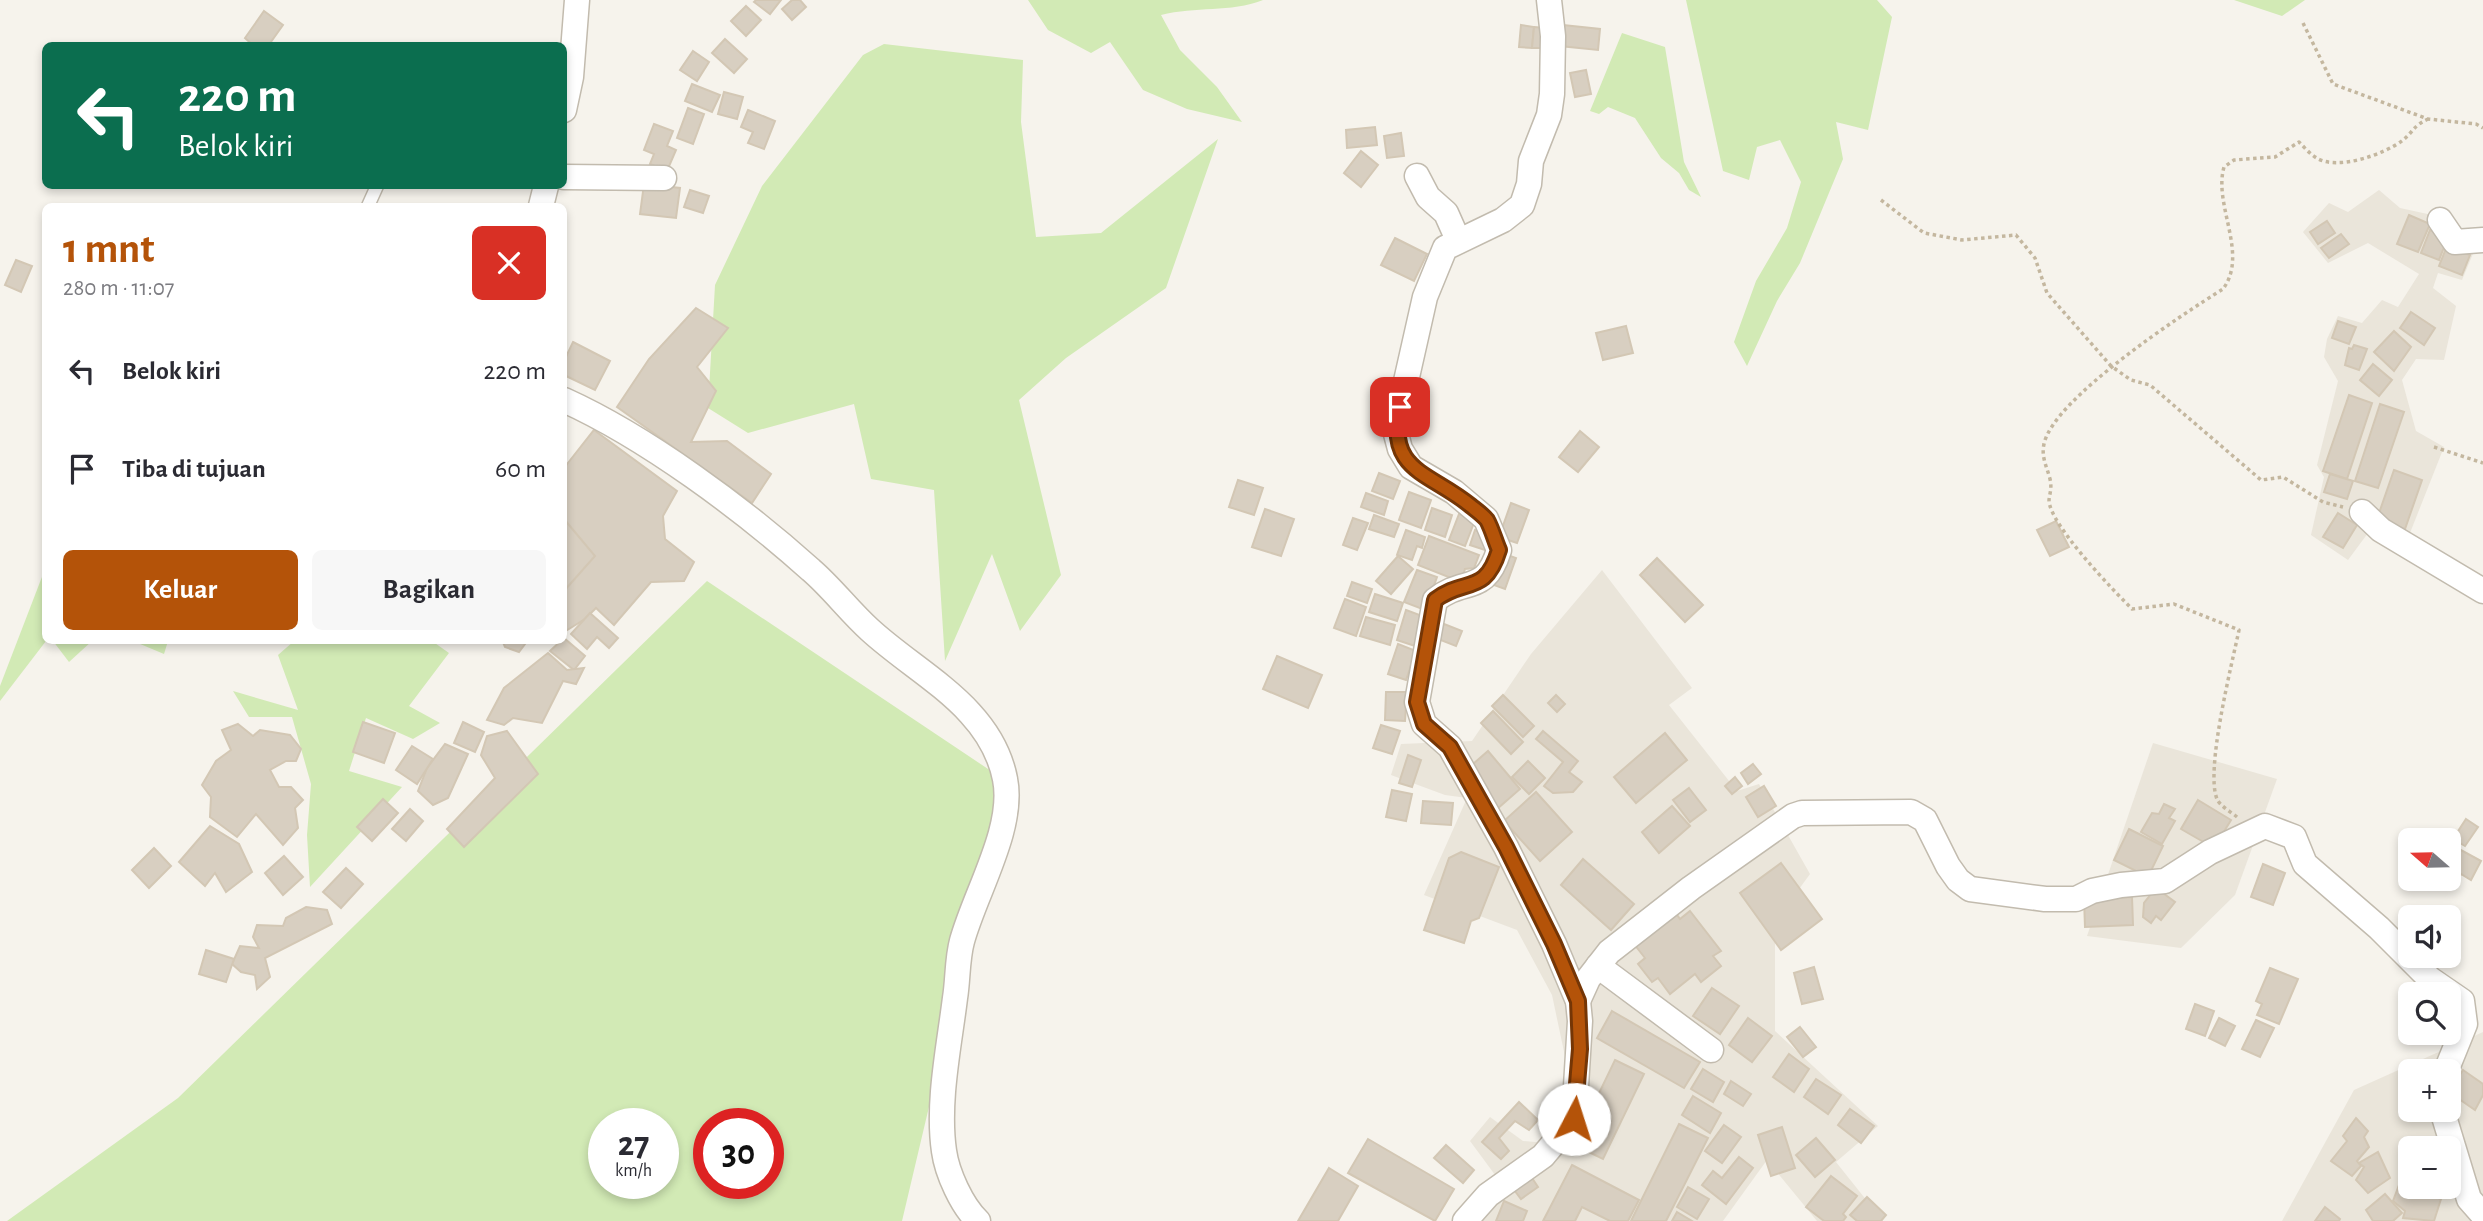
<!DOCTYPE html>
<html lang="id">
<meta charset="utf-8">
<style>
:root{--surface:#fff;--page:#f7f7f7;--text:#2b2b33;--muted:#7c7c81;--accent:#b45309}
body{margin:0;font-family:"Alegreya Sans",sans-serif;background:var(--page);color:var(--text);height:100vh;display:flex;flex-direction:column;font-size:26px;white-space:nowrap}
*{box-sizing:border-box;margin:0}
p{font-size:23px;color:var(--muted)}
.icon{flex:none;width:38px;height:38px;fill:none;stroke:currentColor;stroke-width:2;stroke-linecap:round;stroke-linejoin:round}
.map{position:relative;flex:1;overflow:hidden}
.side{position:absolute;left:42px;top:203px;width:525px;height:441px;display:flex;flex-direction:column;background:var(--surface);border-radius:10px;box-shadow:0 4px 10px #0003}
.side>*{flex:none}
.guide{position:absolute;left:42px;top:42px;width:525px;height:147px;border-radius:10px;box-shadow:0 4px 10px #0003;background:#0b6e4f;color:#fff;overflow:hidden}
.needle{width:46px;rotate:290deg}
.buttons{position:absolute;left:2398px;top:828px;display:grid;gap:14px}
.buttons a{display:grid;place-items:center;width:63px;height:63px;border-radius:10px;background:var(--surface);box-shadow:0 4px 10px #0003;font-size:35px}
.speed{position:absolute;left:588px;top:1108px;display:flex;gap:14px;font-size:35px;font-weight:700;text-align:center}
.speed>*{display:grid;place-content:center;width:91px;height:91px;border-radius:50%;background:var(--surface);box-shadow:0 4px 10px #0003;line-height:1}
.speed small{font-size:18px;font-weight:400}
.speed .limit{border:10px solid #d22;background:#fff;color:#111}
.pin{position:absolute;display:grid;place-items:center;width:60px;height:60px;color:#fff;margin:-30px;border-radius:14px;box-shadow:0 4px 10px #0006}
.me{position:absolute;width:77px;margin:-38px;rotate:5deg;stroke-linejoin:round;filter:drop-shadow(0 0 5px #0008)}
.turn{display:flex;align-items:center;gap:24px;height:147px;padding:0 21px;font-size:32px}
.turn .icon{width:91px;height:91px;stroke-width:2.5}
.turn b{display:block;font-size:49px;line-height:60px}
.round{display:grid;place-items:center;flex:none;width:74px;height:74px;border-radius:10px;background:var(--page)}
.headline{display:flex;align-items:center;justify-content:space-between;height:119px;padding:0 21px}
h1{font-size:42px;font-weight:600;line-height:52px;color:var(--accent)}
.action{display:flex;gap:14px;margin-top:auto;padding:14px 21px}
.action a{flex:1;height:80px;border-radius:10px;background:var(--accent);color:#fff;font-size:28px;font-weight:600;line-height:80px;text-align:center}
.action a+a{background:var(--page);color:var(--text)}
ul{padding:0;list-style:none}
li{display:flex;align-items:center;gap:21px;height:98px;padding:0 21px}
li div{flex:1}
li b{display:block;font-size:26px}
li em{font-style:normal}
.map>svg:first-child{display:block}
.residential{fill:#eae5da;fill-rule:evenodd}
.green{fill:#d2eab5;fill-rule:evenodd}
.building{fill:#d8cfc1;stroke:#d3c7b4;stroke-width:2}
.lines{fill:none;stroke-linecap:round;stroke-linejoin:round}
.service-casing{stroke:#c2bbae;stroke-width:15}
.minor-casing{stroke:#c2bbae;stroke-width:27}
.path{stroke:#c4b79f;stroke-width:3.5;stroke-dasharray:3.5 3.5;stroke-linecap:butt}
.service{stroke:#fff;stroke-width:12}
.minor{stroke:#fff;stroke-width:24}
.route-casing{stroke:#753606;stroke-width:18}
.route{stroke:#b45309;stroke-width:12}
</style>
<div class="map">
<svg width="2483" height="1221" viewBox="0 0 2483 1221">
<rect width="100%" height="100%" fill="#f6f3ec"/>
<g class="residential">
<polygon points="2379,190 2400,208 2446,218 2459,236 2480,237 2462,280 2438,273 2433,288 2456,306 2444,360 2416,359 2402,380 2416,431 2444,447 2406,543 2368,533 2348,560 2311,535 2324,477 2317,465 2338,381 2324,357 2327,339 2338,316 2362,323 2382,300 2398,307 2419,274 2368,243 2328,263 2303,232 2329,203 2348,212"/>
<polygon points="1602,570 1692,688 1669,705 1737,791 1759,784 1810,874 1775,922 1775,1031 1878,1126 1836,1162 1883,1221 1817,1221 1767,1160 1723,1221 1472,1221 1501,1183 1470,1141 1490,1117 1523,1141 1557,1144 1570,1080 1552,995 1517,930 1424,895 1467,798 1445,795 1391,775 1401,744 1472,741 1531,654"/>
<polygon points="2153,743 2277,779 2235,895 2181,948 2087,936"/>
<path d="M2483,1032V1221H2282L2354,1090ZM2410,1071H2448V1110H2410ZM2410,1148H2448V1186H2410Z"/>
</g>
<g class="green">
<path d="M1028,0H1263C1230,13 1196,6 1161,15L1180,50L1217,87L1242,122L1187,109L1143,90L1110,42L1091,53L1048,30Z"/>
<polygon points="1686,0 1877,0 1892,17 1868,130 1836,122 1843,159 1800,263 1777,301 1747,366 1734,342 1756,281 1787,228 1801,182 1780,140 1757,147 1749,180 1723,171"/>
<polygon points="2234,0 2305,0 2282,16"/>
<polygon points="1622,33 1665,47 1684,162 1701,197 1689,190 1679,173 1661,158 1635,118 1608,107 1599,114 1590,111"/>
<polygon points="884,44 1023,60 1021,122 1036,237 1101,233 1218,139 1166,288 1066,358 1019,400 1061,575 1020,631 992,554 945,661 934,490 871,479 854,404 748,433 708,408 715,285 762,186 863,55"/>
<polygon points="45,569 46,641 0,701 0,686"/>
<path d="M707,581L1006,781L902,1221H7L178,1098ZM604,1124H663V1183H604ZM709,1124H768V1183H709Z"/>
<polygon points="53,641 92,641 69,662"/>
<polygon points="133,641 168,641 164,654"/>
<polygon points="294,641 432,641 449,653 409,706 440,723 413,739 366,718 349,771 402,787 310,887 307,835 311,784 292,717 249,717 233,691 298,710 278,655"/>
</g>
<g class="building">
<polygon points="756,0 781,0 770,14 754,2"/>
<polygon points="792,0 800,0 806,7 792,20 782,9"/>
<polygon points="746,6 761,20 746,36 731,21"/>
<polygon points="264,11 283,25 268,46 254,46 245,38"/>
<polygon points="1521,25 1534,27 1532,48 1519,47"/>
<polygon points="1563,25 1600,29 1598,50 1560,46"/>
<polygon points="1534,27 1545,28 1544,48 1532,48"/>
<polygon points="725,39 747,59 734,73 712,53"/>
<polygon points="693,51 709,62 697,81 680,70"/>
<polygon points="1586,70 1591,94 1575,97 1570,73"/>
<polygon points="692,84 720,95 712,112 685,101"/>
<polygon points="724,92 743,97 737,119 718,114"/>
<polygon points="688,108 704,114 693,144 677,138"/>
<polygon points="748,110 775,121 764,149 748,143 753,132 741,127"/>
<polygon points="654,124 673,131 667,146 676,150 667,171 650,164 654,154 644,150"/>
<polygon points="1375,127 1377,145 1347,148 1346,130"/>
<polygon points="1401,133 1404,156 1387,158 1384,136"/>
<polygon points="1361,151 1378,165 1361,187 1344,173"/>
<polygon points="644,184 680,188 676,218 640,214"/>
<polygon points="690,190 709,196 703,213 684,207"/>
<polygon points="2409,215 2430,224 2418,252 2397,244"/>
<polygon points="2327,221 2335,233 2318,244 2310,232"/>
<polygon points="2430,230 2448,237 2439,260 2421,253"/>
<polygon points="2341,234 2349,244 2329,258 2321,248"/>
<polygon points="1395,238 1427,254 1414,281 1381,265"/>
<polygon points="2447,246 2470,255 2462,275 2439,266"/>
<polygon points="16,260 32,266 21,292 5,285"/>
<polygon points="696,308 728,328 697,367 716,391 691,442 727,441 771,474 752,503 617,407 649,359"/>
<polygon points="2411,312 2435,328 2424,345 2400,328"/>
<polygon points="2338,321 2356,327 2349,344 2332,338"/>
<polygon points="1626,326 1633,353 1603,360 1596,333"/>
<polygon points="2394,331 2411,347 2394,371 2374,352"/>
<polygon points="573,342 610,361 595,390 564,375 564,361"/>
<polygon points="2354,345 2367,349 2359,370 2345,365 2349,348 2352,349"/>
<polygon points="2373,364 2392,380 2379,396 2360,380"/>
<polygon points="2349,395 2372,403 2347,479 2323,471"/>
<polygon points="2380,404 2404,412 2378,488 2355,481"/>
<polygon points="594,430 677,491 663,516 665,539 694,562 684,581 651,582 614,625 596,608 585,619 564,632 564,468"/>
<polygon points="1580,431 1599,447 1578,472 1559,457"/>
<polygon points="2394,470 2422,480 2405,529 2377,519"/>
<polygon points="1379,473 1400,481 1393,499 1372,491"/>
<polygon points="2330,474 2353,481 2347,499 2324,492"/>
<polygon points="1238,480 1263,488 1254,515 1229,507"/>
<polygon points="1409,492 1431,500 1421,528 1399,520"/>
<polygon points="1366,493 1388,501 1384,515 1361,507"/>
<polygon points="1511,503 1529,510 1517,543 1499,537"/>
<polygon points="1432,508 1452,515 1445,537 1425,530"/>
<polygon points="1265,509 1294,519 1281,556 1252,547"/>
<polygon points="2338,513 2357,525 2343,548 2323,537"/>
<polygon points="1459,514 1475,520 1465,546 1449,540"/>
<polygon points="1374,515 1399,524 1394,537 1369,529"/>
<polygon points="1353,518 1368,523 1357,550 1343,545"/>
<polygon points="564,519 595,556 564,591"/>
<polygon points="2056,521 2069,547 2050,556 2037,530"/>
<polygon points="1406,530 1425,537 1422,548 1417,546 1412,560 1397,555"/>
<polygon points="1475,530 1490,536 1485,550 1470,545"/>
<polygon points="1429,536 1479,555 1474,568 1465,569 1461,582 1418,565"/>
<polygon points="1502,553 1516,558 1505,589 1491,584"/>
<polygon points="1398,556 1413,569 1391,594 1376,581"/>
<polygon points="1657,558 1703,605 1685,622 1640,575"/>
<polygon points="1417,570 1437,577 1425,610 1404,602"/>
<polygon points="1352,582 1372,589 1367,603 1347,596"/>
<polygon points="1375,594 1403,603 1397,621 1369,612"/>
<polygon points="1345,599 1366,607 1356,636 1334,628"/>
<polygon points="1406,610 1425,617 1415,646 1397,640"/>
<polygon points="590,613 618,638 609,648 597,637 587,649 571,634"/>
<polygon points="1366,617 1395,625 1390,645 1360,636"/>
<polygon points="1444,624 1462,631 1456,646 1438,639"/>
<polygon points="564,638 585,656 574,670 550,651"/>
<polygon points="502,640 528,640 519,652 505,647"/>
<polygon points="1398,644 1416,651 1406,680 1388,674"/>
<polygon points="548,653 567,670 584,668 576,684 563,681 542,723 513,718 504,725 487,720 504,688"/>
<polygon points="1277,656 1322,675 1308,708 1263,689"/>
<polygon points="1386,692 1407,692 1405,721 1385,720"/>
<polygon points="1503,695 1534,726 1523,737 1492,706"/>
<polygon points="1556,695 1565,704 1557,712 1548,703"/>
<polygon points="1493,711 1523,742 1511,754 1481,723"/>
<polygon points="363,722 395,733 384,763 353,752"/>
<polygon points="463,722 484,732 475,752 454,743"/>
<polygon points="238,724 253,736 260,730 290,735 301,749 296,761 286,761 270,770 279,787 291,787 303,800 295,808 298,828 283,845 256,814 237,837 210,817 211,797 202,785 216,761 231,750 222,730"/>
<polygon points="1381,725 1400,731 1392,754 1373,748"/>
<polygon points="507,731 538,774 464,847 447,829 495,778 481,755 487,736"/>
<polygon points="1543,731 1578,761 1569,772 1582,782 1573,792 1553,793 1544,786 1563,762 1536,739"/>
<polygon points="1665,733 1687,760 1636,803 1614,777"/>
<polygon points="445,744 468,754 448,798 433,805 418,791 427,768"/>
<polygon points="412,746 433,759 417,784 396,770"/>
<polygon points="1488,751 1520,789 1497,809 1465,771"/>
<polygon points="1408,755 1421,760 1412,787 1399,783"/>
<polygon points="1528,761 1545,778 1529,794 1512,777"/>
<polygon points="1753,764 1761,774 1748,784 1741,773"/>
<polygon points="1735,777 1742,786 1732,794 1725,786"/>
<polygon points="1764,786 1776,806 1758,817 1746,797"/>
<polygon points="1689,788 1706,810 1690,822 1673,800"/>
<polygon points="1392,790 1412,794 1406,821 1386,817"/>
<polygon points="1536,792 1572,832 1540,861 1504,821"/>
<polygon points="383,799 398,813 372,841 357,827"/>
<polygon points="2198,800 2231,820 2214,848 2181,829"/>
<polygon points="1423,801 1453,803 1451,825 1421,823"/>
<polygon points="2164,804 2175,809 2169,818 2175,821 2162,844 2141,832 2152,813 2159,814"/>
<polygon points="1672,806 1690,826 1659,853 1642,832"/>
<polygon points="410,809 423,821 406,841 392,829"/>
<polygon points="2466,819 2478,827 2465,846 2453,839"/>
<polygon points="210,826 239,844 252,872 226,892 215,873 205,886 179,862"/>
<polygon points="2129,829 2163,846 2148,877 2114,860"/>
<polygon points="2448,843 2481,861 2471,880 2461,874 2456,883 2448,878"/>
<polygon points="154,848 171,866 149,888 132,870"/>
<polygon points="1461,852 1499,867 1479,918 1471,921 1464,943 1424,930 1449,858"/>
<polygon points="284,856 303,877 283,895 265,873"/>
<polygon points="1583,859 1634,904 1611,930 1561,885"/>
<polygon points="1781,863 1822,919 1781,950 1740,893"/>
<polygon points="2263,864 2285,873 2273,905 2251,897"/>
<polygon points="346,868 363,884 341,908 323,892"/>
<polygon points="2156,888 2175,902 2161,920 2156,916 2151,923 2143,917 2144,903"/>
<polygon points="2132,897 2133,925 2085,927 2084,899"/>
<polygon points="306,907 327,910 332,924 265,958 270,977 257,989 255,975 241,972 232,964 240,946 259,948 253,937 257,925 283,926 286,918"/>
<polygon points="1690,911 1721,951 1713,956 1721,966 1701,982 1695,974 1670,994 1658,978 1652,982 1638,964 1645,958 1634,944 1675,912 1680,919"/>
<polygon points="206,950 234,959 226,982 199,974"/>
<polygon points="1814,967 1823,999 1802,1004 1794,973"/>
<polygon points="2270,968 2298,979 2279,1024 2257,1015 2262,1004 2256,1001"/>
<polygon points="1712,988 1739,1006 1720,1034 1693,1016"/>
<polygon points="2195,1004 2214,1011 2205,1036 2186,1029"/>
<polygon points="1612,1011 1700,1062 1684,1088 1597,1038"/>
<polygon points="1748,1018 1772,1036 1752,1062 1729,1045"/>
<polygon points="2219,1018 2235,1026 2225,1046 2209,1038"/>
<polygon points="2256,1020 2274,1028 2260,1057 2242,1049"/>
<polygon points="1800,1027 1816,1047 1803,1057 1787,1037"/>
<polygon points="1789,1054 1809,1069 1794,1092 1773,1077"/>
<polygon points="1615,1060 1644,1074 1603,1159 1574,1145"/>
<polygon points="1703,1069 1724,1082 1713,1102 1691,1089"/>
<polygon points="2463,1070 2483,1084 2483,1095 2475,1110 2449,1092"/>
<polygon points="1816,1079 1841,1095 1828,1114 1804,1097"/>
<polygon points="1731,1081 1751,1094 1743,1106 1724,1094"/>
<polygon points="1693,1096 1721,1113 1710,1133 1682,1115"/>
<polygon points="1519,1102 1538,1120 1529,1130 1515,1121 1499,1138 1509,1151 1501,1159 1482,1142"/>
<polygon points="1850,1109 1874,1126 1861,1143 1838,1125"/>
<polygon points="2356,1118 2368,1131 2364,1137 2369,1147 2357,1161 2361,1166 2352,1176 2331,1161 2347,1141 2343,1136"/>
<polygon points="1679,1124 1708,1138 1666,1221 1631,1221"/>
<polygon points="1724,1125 1741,1137 1722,1163 1705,1151"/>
<polygon points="1782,1127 1795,1168 1771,1176 1758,1135"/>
<polygon points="1816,1138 1835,1160 1815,1177 1796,1155"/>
<polygon points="1368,1139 1454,1189 1435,1221 1348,1173"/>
<polygon points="1446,1145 1474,1170 1463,1183 1434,1158"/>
<polygon points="2378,1152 2390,1178 2368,1193 2356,1180 2364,1167 2359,1163"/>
<polygon points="1739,1157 1753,1168 1726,1204 1702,1185 1713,1171 1722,1178"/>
<polygon points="1572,1165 1639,1200 1628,1221 1610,1221 1582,1207 1575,1221 1543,1221"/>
<polygon points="1329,1168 1358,1186 1338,1221 1298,1221"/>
<polygon points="2448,1168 2457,1170 2448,1195 2422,1186 2448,1186"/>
<polygon points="1530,1175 1538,1187 1521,1199 1512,1187"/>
<polygon points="1831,1176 1857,1196 1843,1214 1846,1217 1843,1221 1824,1221 1806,1207"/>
<polygon points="2399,1185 2441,1199 2434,1221 2403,1218 2405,1211 2393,1201"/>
<polygon points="1688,1187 1709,1199 1697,1219 1677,1207"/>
<polygon points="2385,1194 2402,1213 2393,1221 2373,1221 2366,1210"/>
<polygon points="1867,1197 1886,1215 1881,1221 1857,1221 1850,1215"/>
<polygon points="1504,1201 1527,1211 1523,1221 1496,1221"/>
<polygon points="2325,1207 2340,1219 2339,1221 2315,1221"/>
<polygon points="1677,1212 1692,1221 1672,1221"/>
</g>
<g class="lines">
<defs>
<polyline id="service" points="368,206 377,186"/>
<g id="minor">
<polyline points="564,110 571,77 577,0"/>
<polyline points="1417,176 1428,197 1446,213 1458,240"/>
<polyline points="564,177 664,178"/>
<polyline points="541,206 546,186"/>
<polyline points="2440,220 2455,242 2483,240"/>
<path d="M564,400C646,437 743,509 811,570C832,588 849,611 870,630C919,675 991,707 1005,779C1015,828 975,893 962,941C957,959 958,980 955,998C949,1047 937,1102 944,1151C947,1173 962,1206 978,1221"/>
<polyline points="2362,512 2381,530 2483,591"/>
<polyline points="1598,966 1711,1050"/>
<polyline points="1578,1001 1588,979 1609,952 1691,888 1793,816 1802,813 1911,812 1925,820 1948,866 1958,880 1970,889 2045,899 2076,899 2092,891 2121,885 2165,881 2210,852 2265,826 2294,837 2305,864 2379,928 2430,979 2462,1001 2465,1024 2446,1071"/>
<polyline points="2442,1110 2469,1199 2483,1215"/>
<path d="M1465,1221L1488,1195L1543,1156L1574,1119L1580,1021L1578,1001L1554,944L1506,847L1450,747L1424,724L1417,702L1435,600C1465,576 1485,596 1499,550L1486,519L1454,492L1411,467L1400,449L1395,430L1425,297L1445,248L1503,220L1522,205L1529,184L1531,161L1549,115L1552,94L1553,36L1549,0"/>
</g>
</defs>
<use href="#service" class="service-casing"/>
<use href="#minor" class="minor-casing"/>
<g class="path">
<polyline points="2303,23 2333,84 2428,119 2476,124 2483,128"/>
<polyline points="1881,200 1924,233 1962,240 2016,235 2035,258 2047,293 2111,366 2131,380 2150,385 2261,480 2283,477 2323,502 2343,507"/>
<polyline points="2434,447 2483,463"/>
<path d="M2237,817C2231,812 2220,806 2217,799C2205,770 2232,664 2239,630L2174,604L2132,609C2114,591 2049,524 2049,500C2050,492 2052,488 2050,479C2047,467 2041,457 2044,444C2053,399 2183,314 2223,289C2249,254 2213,205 2224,167L2234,160L2275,157L2299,142C2304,147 2309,153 2315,157C2336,172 2385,154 2403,140C2414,131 2413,126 2428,119"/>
</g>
<use href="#service" class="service"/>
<use href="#minor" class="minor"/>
</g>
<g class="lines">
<defs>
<path id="route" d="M1400,407C1386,472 1430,472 1471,506C1476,510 1483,515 1487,520C1492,529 1495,541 1499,550C1485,596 1465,577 1435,600L1417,702L1424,724L1450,747L1506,847L1554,944L1578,1001L1580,1049L1574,1119"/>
</defs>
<use href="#route" class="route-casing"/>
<use href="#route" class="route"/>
</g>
</svg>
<div class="buttons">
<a><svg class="needle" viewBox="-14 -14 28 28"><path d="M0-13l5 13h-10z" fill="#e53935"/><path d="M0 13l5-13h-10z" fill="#7c7c81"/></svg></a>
<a><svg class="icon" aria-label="sound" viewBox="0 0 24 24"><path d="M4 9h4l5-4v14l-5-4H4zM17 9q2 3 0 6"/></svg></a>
<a><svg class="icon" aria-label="search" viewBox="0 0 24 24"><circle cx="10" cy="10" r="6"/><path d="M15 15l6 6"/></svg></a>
<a>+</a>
<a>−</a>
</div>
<div class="speed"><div>27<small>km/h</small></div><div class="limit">30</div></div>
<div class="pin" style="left:1400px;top:407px;background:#d93025"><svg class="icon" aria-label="arrive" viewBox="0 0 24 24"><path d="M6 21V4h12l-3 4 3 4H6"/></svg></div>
<svg class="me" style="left:1574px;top:1119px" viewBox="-20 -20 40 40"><circle r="19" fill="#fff"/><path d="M0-13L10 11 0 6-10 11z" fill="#b45309"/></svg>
<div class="guide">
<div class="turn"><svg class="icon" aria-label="left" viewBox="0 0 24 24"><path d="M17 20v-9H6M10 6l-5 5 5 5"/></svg><div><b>220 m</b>Belok kiri</div></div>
</div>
<section class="side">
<div class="headline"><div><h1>1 mnt</h1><p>280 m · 11:07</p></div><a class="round" style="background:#d93025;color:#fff"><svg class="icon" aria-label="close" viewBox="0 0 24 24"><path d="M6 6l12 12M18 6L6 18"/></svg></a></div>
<ul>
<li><svg class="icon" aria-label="left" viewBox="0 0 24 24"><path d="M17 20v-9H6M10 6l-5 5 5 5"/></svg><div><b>Belok kiri</b></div><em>220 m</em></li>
<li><svg class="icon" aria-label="arrive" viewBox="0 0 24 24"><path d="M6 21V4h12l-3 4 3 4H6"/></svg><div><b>Tiba di tujuan</b></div><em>60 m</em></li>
</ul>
<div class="action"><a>Keluar</a><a>Bagikan</a></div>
</section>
</div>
